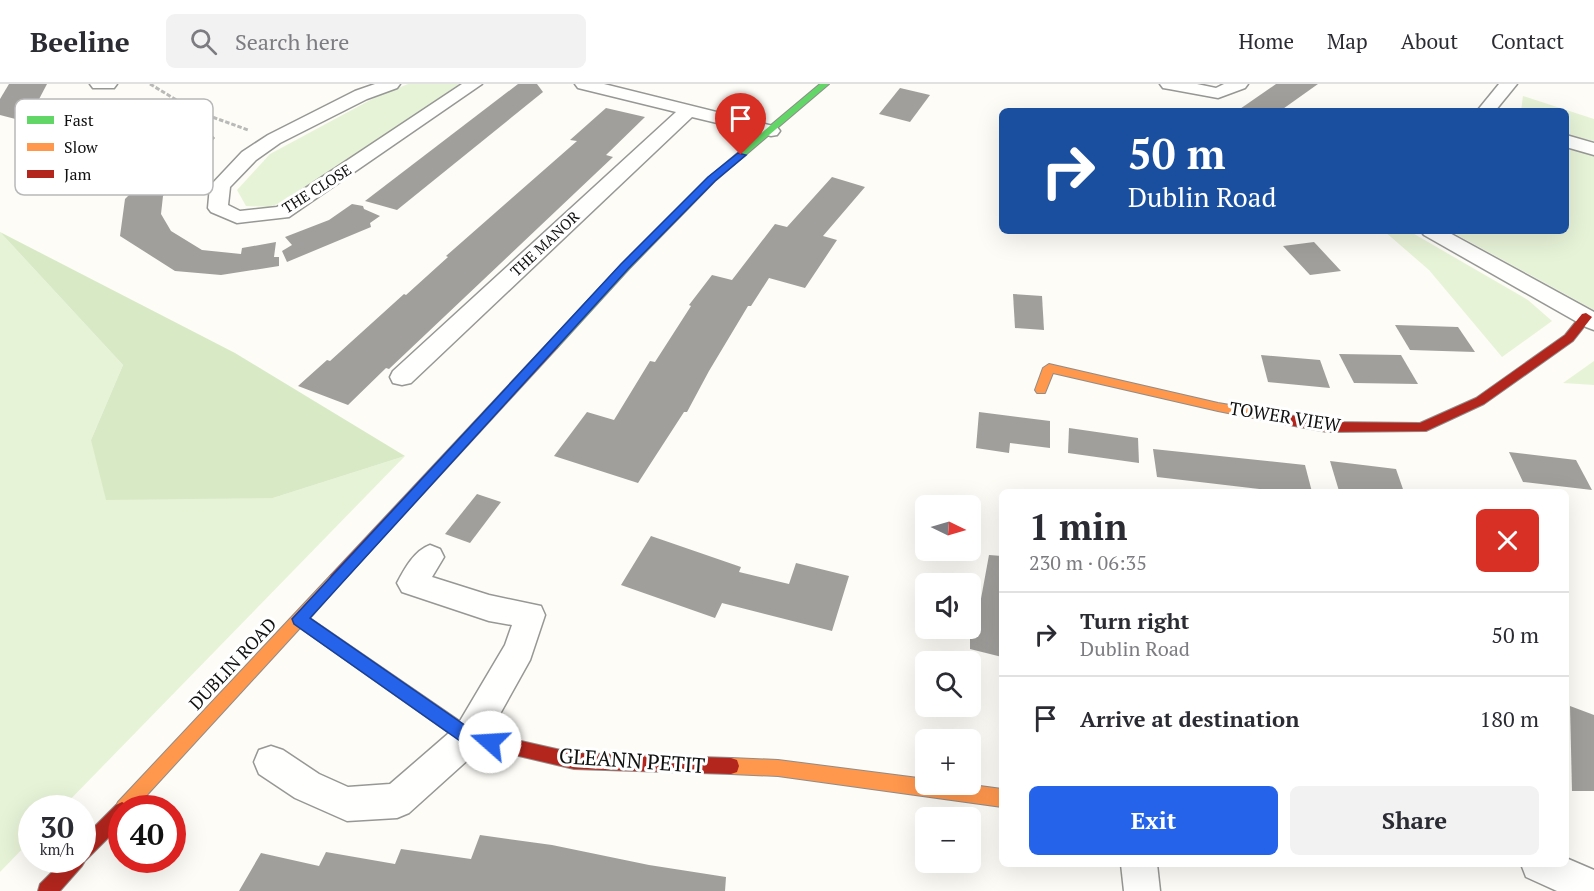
<!DOCTYPE html>
<meta charset="utf-8">
<style>
:root{--surface:#fff;--page:#f2f2f3;--text:#2b2b33;--muted:#7c7c81;--line:#e1e1e2;--accent:#2563eb}
body{margin:0;font-family:"PT Serif",serif;background:var(--page);color:var(--text);height:100vh;display:flex;flex-direction:column;font-size:22px;white-space:nowrap}
*{box-sizing:border-box;margin:0}
p{font-size:20px;color:var(--muted)}
.icon{flex:none;width:33px;height:33px;fill:none;stroke:currentColor;stroke-width:2;stroke-linecap:round;stroke-linejoin:round}
.map{position:relative;flex:1;overflow:hidden}
.side{position:absolute;left:999px;top:405px;width:570px;height:378px;display:flex;flex-direction:column;background:var(--surface);border-radius:9px;box-shadow:0 6px 24px #0002}
.side>*{flex:none}
.banner{position:absolute;left:999px;top:24px;width:570px;height:126px;border-radius:9px;box-shadow:0 6px 24px #0002;background:#1a4fa0;color:#fff;overflow:hidden}
.needle{width:39px;rotate:95deg}
.buttons{position:absolute;left:915px;top:411px;display:grid;gap:12px}
.buttons a{display:grid;place-items:center;width:66px;height:66px;border-radius:9px;background:var(--surface);box-shadow:0 6px 24px #0002;font-size:30px}
.speed{position:absolute;left:18px;top:711px;display:flex;gap:12px;font-size:30px;font-weight:700;text-align:center}
.speed>*{display:grid;place-content:center;width:78px;height:78px;border-radius:50%;background:var(--surface);box-shadow:0 6px 24px #0002;line-height:1}
.speed small{font-size:15px;font-weight:400}
.speed .limit{border:9px solid #d22;background:#fff;color:#111}
.pin{position:absolute;display:grid;place-items:center;width:51px;height:51px;color:#fff;margin:-62px -26px;border-radius:50% 50% 50% 0;rotate:-45deg;box-shadow:0 0 6px #0007}
.pin .icon{rotate:45deg}
.me{position:absolute;width:66px;margin:-33px;rotate:289deg;stroke-linejoin:round;filter:drop-shadow(0 0 4px #0008)}
.turn{display:flex;align-items:center;gap:21px;height:126px;padding:0 30px;font-size:27px}
.turn .icon{width:78px;height:78px;stroke-width:2.5}
.turn b{display:block;font-size:42px;line-height:51px}
.round{display:grid;place-items:center;flex:none;width:63px;height:63px;border-radius:9px;background:var(--page)}
.summary{display:flex;align-items:center;justify-content:space-between;height:102px;padding:0 30px}
h1{font-size:36px;font-weight:600;line-height:45px}
.primary-button{display:flex;gap:12px;margin-top:auto;padding:12px 30px}
.primary-button a{flex:1;height:69px;border-radius:9px;background:var(--accent);color:#fff;font-size:24px;font-weight:600;line-height:69px;text-align:center}
.primary-button a+a{background:var(--page);color:var(--text)}
ul{padding:0;list-style:none}
li{display:flex;align-items:center;gap:18px;height:84px;padding:0 30px;border-top:2px solid var(--line)}
li div{flex:1}
li b{display:block;font-size:22px}
li em{font-style:normal}
header{display:flex;align-items:center;gap:36px;box-sizing:border-box;height:84px;padding:0 30px;background:var(--surface);border-bottom:2px solid var(--line)}
header strong{font-size:28px}
nav{display:flex;gap:33px;margin-inline-start:auto;font-size:21px}
.search{width:420px;height:54px;background:var(--page);display:flex;align-items:center;gap:15px;box-sizing:border-box;padding:0 21px;border-radius:9px;color:var(--muted);font-size:22px}
.map>svg:first-child{display:block}
.green{fill:#e7f3d7}
.forest{fill:#d8eac5}
.building{fill:#a19f9c}
.lines{fill:none;stroke-linecap:round;stroke-linejoin:round}
.street-casing{stroke:#979795;stroke-width:3}
.fast-casing{stroke:#8e8d8b;stroke-width:2}
.slow-casing{stroke:#8e8d8b;stroke-width:2}
.jam-casing{stroke:#8e8d8b;stroke-width:2}
.path{stroke:#b9b9b8;stroke-width:3;stroke-dasharray:4.5 2;stroke-linecap:butt}
.street{fill:#fffffe;fill-rule:evenodd}
.fast{fill:#63d668;fill-rule:evenodd}
.slow{fill:#ff974d;fill-rule:evenodd}
.jam{fill:#b3261e;fill-rule:evenodd}
.route{fill:#2563eb;stroke:#184099;stroke-width:1.5}
.labels{text-anchor:middle;stroke-width:6;stroke-linejoin:round;paint-order:stroke}
.far-street-label{font-size:15px;fill:#111;stroke:#fff}
.street-label{font-size:18px;fill:#111;stroke:#fff}
.near-street-label{font-size:21px;fill:#111;stroke:#fff}
.key{fill:#fff;stroke:#b8b8b8;stroke-width:1.5}
.key-label{font-size:16px;fill:#111}
</style>
<header>
<strong>Beeline</strong>
<div class="search"><svg class="icon" aria-label="search" viewBox="0 0 24 24"><circle cx="10" cy="10" r="6"/><path d="M15 15l6 6"/></svg>Search here</div>
<nav><a>Home</a><a>Map</a><a>About</a><a>Contact</a></nav>
</header>
<div class="map">
<svg width="1594" height="807" viewBox="0 0 1594 807">
<rect width="100%" height="100%" fill="#fdfcf7"/>
<g class="green">
<polygon points="408,0 459,0 300,112 269,123 246,122 237,106 270,70 374,14"/>
<polygon points="1523,12 1594,35 1594,57 1566,51 1566,27 1521,27"/>
<polygon points="1566,61 1594,70 1594,226 1450,147 1566,147"/>
<polygon points="1384,147 1409,147 1528,216 1552,237 1502,273 1429,186"/>
<polygon points="0,148 123,281 91,356 273,414 405,372 62,724 32,724 31,756 0,788"/>
<polygon points="1594,277 1594,301 1563,299"/>
</g>
<polygon class="forest" points="0,148 235,269 405,372 273,414 106,416 91,356 123,281"/>
<g class="building">
<polygon points="9,0 47,0 27,38 0,31 0,15"/>
<polygon points="518,0 537,0 543,8 397,126 365,117"/>
<polygon points="1276,0 1318,0 1280,27 1237,27"/>
<polygon points="900,4 930,11 910,38 879,30"/>
<polygon points="606,24 645,33 606,71 613,73 389,285 386,284 348,321 298,302 327,276 330,277 404,210 406,211 448,173 446,172 577,57 570,56"/>
<polygon points="205,43 215,54 163,112 161,130 171,147 202,166 241,170 242,164 276,158 274,173 279,173 279,182 221,191 175,187 120,152 125,115 152,88"/>
<polygon points="832,93 865,103 823,152 837,156 805,204 769,194 751,222 748,222 709,287 687,328 684,328 638,399 554,372 587,328 614,336 650,277 655,278 691,222 689,221 712,191 732,196 775,140 787,143"/>
<polygon points="352,120 363,122 364,125 380,132 370,139 371,143 287,178 282,167 292,161 285,153 329,136"/>
<polygon points="1314,158 1341,187 1310,191 1283,162"/>
<polygon points="1013,210 1042,212 1044,246 1015,244"/>
<polygon points="1395,241 1458,243 1475,268 1410,266"/>
<polygon points="1339,270 1401,271 1418,300 1354,299"/>
<polygon points="1261,271 1320,276 1330,304 1268,298"/>
<polygon points="979,328 1050,337 1050,364 1010,359 1009,369 976,364"/>
<polygon points="1069,344 1138,354 1139,379 1068,369"/>
<polygon points="1153,365 1305,381 1312,408 1285,408 1157,393"/>
<polygon points="1509,368 1576,376 1592,406 1523,398"/>
<polygon points="1330,377 1396,385 1404,408 1339,407"/>
<polygon points="477,410 501,418 470,459 445,450"/>
<polygon points="651,452 741,483 739,488 789,500 796,479 849,492 832,547 722,519 715,534 621,501"/>
<polygon points="989,471 1002,472 1002,573 970,565 970,529 978,531"/>
<polygon points="1570,622 1594,631 1594,707 1572,707"/>
<polygon points="480,751 552,761 649,781 726,793 725,807 239,807 261,769 319,782 326,768 395,780 401,765 471,775"/>
</g>
<g class="lines">
<defs>
<g id="street">
<polygon points="90,0 117,0 114,4 93,4"/>
<polygon points="375,0 400,0 397,4 367,15 280,59 256,76 230,103 228,121 240,127 277,123 462,0 482,0 289,133 237,139 211,128 208,124 210,102 242,68 268,51 355,7"/>
<polygon points="575,0 604,0 777,43 780,47 777,51 771,52 692,33 411,299 402,301 393,299 390,293 393,287 676,28 578,4"/>
<polygon points="1160,0 1197,0 1216,4 1224,0 1248,0 1245,4 1218,14 1169,5 1163,4"/>
<polygon points="1499,0 1517,0 1495,27 1477,27"/>
<polygon points="1566,51 1594,59 1594,71 1566,63"/>
<polygon points="1421,147 1446,147 1594,228 1594,246 1586,243 1424,151"/>
<path d="M430,461L440,465L444,473L432,493L489,511L541,522L545,531L530,576L481,664L409,729L397,734L347,737L295,714L259,690L254,678L259,666L271,662L283,666L319,690L348,703L390,700L457,642L505,561L512,541L489,537L402,508L397,499C405,484 414,467 430,461Z"/>
<polygon points="1566,774 1594,786 1594,807 1557,807 1526,793 1521,780 1566,780"/>
<polygon points="1121,780 1157,780 1160,807 1124,807"/>
</g>
<polygon id="fast" points="820,0 829,0 715,97 629,185 557,264 549,264 547,261 549,258 621,181 709,93"/>
<g id="slow">
<polygon points="1049,280 1218,319 1289,331 1295,336 1289,341 1218,327 1053,289 1045,309 1037,309 1035,306 1043,284"/>
<polygon points="336,489 341,491 343,495 341,499 310,534 473,646 505,654 507,660 505,666 499,668 463,659 300,544 135,724 122,724 122,732 118,730 115,724 118,718 331,491"/>
<polygon points="731,674 778,676 926,695 926,700 965,700 1002,705 1002,723 778,692 731,690 725,688 723,682 725,676"/>
</g>
<g id="jam">
<polygon points="1586,229 1592,233 1573,257 1484,320 1426,347 1327,348 1289,341 1283,336 1289,331 1327,338 1420,339 1476,314 1565,251 1582,230"/>
<polygon points="553,257 557,258 559,261 557,264 341,499 336,501 331,499 329,495 331,491 549,258"/>
<polygon points="499,652 574,669 731,674 737,676 739,682 737,688 731,690 574,685 493,666 491,660 493,654"/>
<polygon points="122,718 128,721 130,724 122,724 122,740 85,777 82,782 60,807 38,807 40,800 64,776 82,776 82,755 116,721"/>
</g>
</defs>
<use href="#street" class="street-casing"/>
<use href="#fast" class="fast-casing"/>
<use href="#slow" class="slow-casing"/>
<use href="#jam" class="jam-casing"/>
<polyline class="path" points="150,0 193,26 248,46"/>
<use href="#street" class="street"/>
<use href="#fast" class="fast"/>
<use href="#slow" class="slow"/>
<use href="#jam" class="jam"/>
</g>
<polygon class="route" points="738,69 746,71 715,97 628,185 310,534 472,646 496,652 498,658 496,663 490,666 463,659 294,540 292,535 621,180 708,93"/>
<g class="labels">
<g class="far-street-label">
<text transform="translate(317 105) rotate(-32)" y="5">THE CLOSE</text>
<text transform="translate(545 160) rotate(-43)" y="5">THE MANOR</text>
</g>
<g class="street-label">
<text transform="translate(1285 333) rotate(9)" y="6">TOWER VIEW</text>
<text transform="translate(233 580) rotate(-47)" y="6">DUBLIN ROAD</text>
</g>
<g class="near-street-label">
<text transform="translate(632 677) rotate(4)" y="7">GLEANN PETIT</text>
</g>
</g>
<rect x="15" y="15" width="198" height="96" rx="9" class="key"/>
<rect x="27" y="32" width="27" height="8" fill="#63d668"/>
<rect x="27" y="59" width="27" height="8" fill="#ff974d"/>
<rect x="27" y="86" width="27" height="8" fill="#b3261e"/>
<g class="key-label">
<text x="64" y="42">Fast</text>
<text x="64" y="69">Slow</text>
<text x="64" y="96">Jam</text>
</g>
</svg>
<div class="buttons">
<a><svg class="needle" viewBox="-14 -14 28 28"><path d="M0-13l5 13h-10z" fill="#e53935"/><path d="M0 13l5-13h-10z" fill="#7c7c81"/></svg></a>
<a><svg class="icon" aria-label="sound" viewBox="0 0 24 24"><path d="M4 9h4l5-4v14l-5-4H4zM17 9q2 3 0 6"/></svg></a>
<a><svg class="icon" aria-label="search" viewBox="0 0 24 24"><circle cx="10" cy="10" r="6"/><path d="M15 15l6 6"/></svg></a>
<a>+</a>
<a>−</a>
</div>
<div class="speed"><div>30<small>km/h</small></div><div class="limit">40</div></div>
<div class="pin" style="left:741px;top:71px;background:#d93025"><svg class="icon" aria-label="arrive" viewBox="0 0 24 24"><path d="M6 21V4h12l-3 4 3 4H6"/></svg></div>
<svg class="me" style="left:490px;top:658px" viewBox="-20 -20 40 40"><circle r="19" fill="#fff"/><path d="M0-13L10 11 0 6-10 11z" fill="#2563eb"/></svg>
<div class="banner">
<div class="turn"><svg class="icon" aria-label="right" viewBox="0 0 24 24"><path d="M7 20v-9h11M14 6l5 5-5 5"/></svg><div><b>50 m</b>Dublin Road</div></div>
</div>
<section class="side">
<div class="summary"><div><h1>1 min</h1><p>230 m · 06:35</p></div><a class="round" style="background:#d93025;color:#fff"><svg class="icon" aria-label="close" viewBox="0 0 24 24"><path d="M6 6l12 12M18 6L6 18"/></svg></a></div>
<ul>
<li><svg class="icon" aria-label="right" viewBox="0 0 24 24"><path d="M7 20v-9h11M14 6l5 5-5 5"/></svg><div><b>Turn right</b><p>Dublin Road</p></div><em>50 m</em></li>
<li><svg class="icon" aria-label="arrive" viewBox="0 0 24 24"><path d="M6 21V4h12l-3 4 3 4H6"/></svg><div><b>Arrive at destination</b></div><em>180 m</em></li>
</ul>
<div class="primary-button"><a>Exit</a><a>Share</a></div>
</section>
</div>
